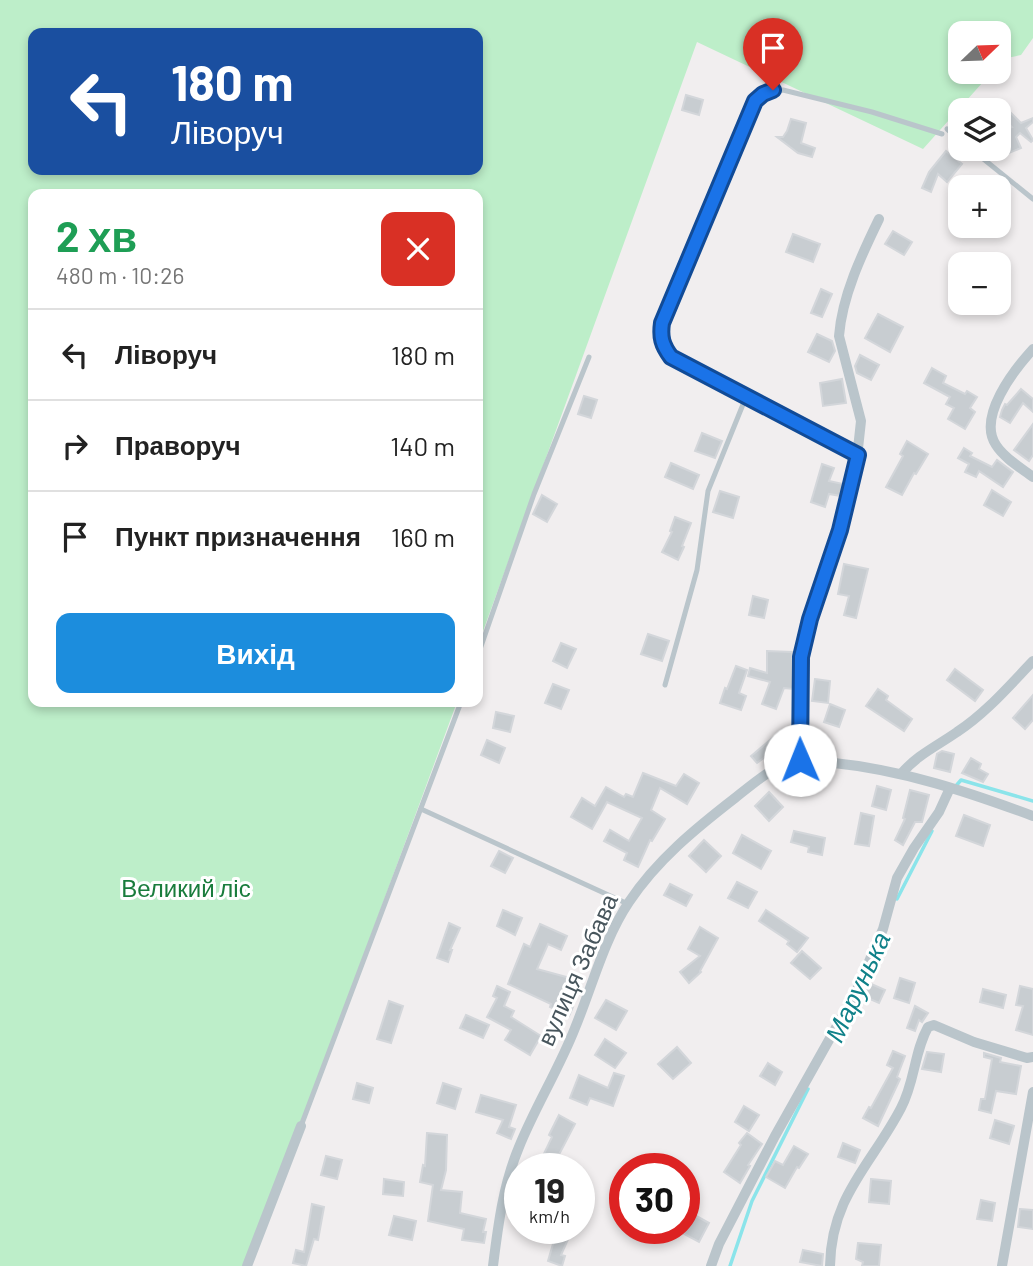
<!DOCTYPE html>
<html lang="uk">
<meta charset="utf-8">
<style>
:root{--surface:#fff;--page:#f2f2f2;--text:#222;--muted:#767676;--line:#e0e0e0;--accent:#1c8ddd}
body{margin:0;font-family:Barlow,sans-serif;background:var(--page);color:var(--text);height:100vh;display:flex;flex-direction:column;font-size:26px;white-space:nowrap}
*{box-sizing:border-box;margin:0}
p{font-size:23px;color:var(--muted)}
.icon{flex:none;width:38px;height:38px;fill:none;stroke:currentColor;stroke-width:2;stroke-linecap:round;stroke-linejoin:round}
.map{position:relative;flex:1;overflow:hidden}
.drawer{position:absolute;left:28px;top:189px;width:455px;height:518px;display:flex;flex-direction:column;background:var(--surface);border-radius:14px;box-shadow:0 4px 10px #0003}
.drawer>*{flex:none}
.hud{position:absolute;left:28px;top:28px;width:455px;height:147px;border-radius:14px;box-shadow:0 4px 10px #0003;background:#1a4fa0;color:#fff;overflow:hidden}
.needle{width:46px;rotate:67deg}
.fabs{position:absolute;left:948px;top:21px;display:grid;gap:14px}
.fabs a{display:grid;place-items:center;width:63px;height:63px;border-radius:14px;background:var(--surface);box-shadow:0 4px 10px #0003;font-size:35px}
.speed{position:absolute;left:504px;top:1153px;display:flex;gap:14px;font-size:35px;font-weight:700;text-align:center}
.speed>*{display:grid;place-content:center;width:91px;height:91px;border-radius:50%;background:var(--surface);box-shadow:0 4px 10px #0003;line-height:1}
.speed small{font-size:18px;font-weight:400}
.speed .limit{border:10px solid #d22;background:#fff;color:#111}
.pin{position:absolute;display:grid;place-items:center;width:60px;height:60px;color:#fff;margin:-72px -30px;border-radius:50% 50% 50% 0;rotate:-45deg;box-shadow:0 0 7px #0007}
.pin .icon{rotate:45deg}
.me{position:absolute;width:77px;margin:-38px;rotate:359deg;stroke-linejoin:round;filter:drop-shadow(0 0 5px #0008)}
.turn{display:flex;align-items:center;gap:24px;height:147px;padding:0 28px;font-size:32px}
.turn .icon{width:91px;height:91px;stroke-width:2.5}
.turn b{display:block;font-size:49px;line-height:60px}
.round{display:grid;place-items:center;flex:none;width:74px;height:74px;border-radius:14px;background:var(--page)}
.overview{display:flex;align-items:center;justify-content:space-between;height:119px;padding:0 28px}
h1{font-size:42px;font-weight:700;line-height:52px;color:#1e9e55}
.action{display:flex;gap:14px;margin-top:auto;padding:14px 28px}
.action a{flex:1;height:80px;border-radius:14px;background:var(--accent);color:#fff;font-size:28px;font-weight:700;line-height:80px;text-align:center}
ul{padding:0;list-style:none}
li{display:flex;align-items:center;gap:21px;height:91px;padding:0 28px;border-top:2px solid var(--line)}
li div{flex:1}
li b{display:block;font-size:26px}
li em{font-style:normal}
.map>svg:first-child{display:block}
.green{fill:#bdeec9;fill-rule:evenodd}
.lines{fill:none;stroke-linecap:round;stroke-linejoin:round}
.stream{stroke:#8be4ea;stroke-width:3.5}
.building{fill:#c8cdd1;stroke:#d3d6da;stroke-width:2}
.service{stroke:#bac5cb;stroke-width:5}
.minor{stroke:#bac5cb;stroke-width:10}
.route-casing{stroke:#114b97;stroke-width:18}
.route{stroke:#1a73e8;stroke-width:12}
.labels{text-anchor:middle;stroke-width:6;stroke-linejoin:round;paint-order:stroke}
.park-label{font-size:24px;fill:#197c3c;stroke:#fff}
.street-label{font-size:24px;fill:#47555c;stroke:#fff}
.water-label{font-size:26px;font-style:italic;fill:#0f8189;stroke:#fff}
</style>
<div class="map">
<svg width="1033" height="1266" viewBox="0 0 1033 1266">
<rect width="100%" height="100%" fill="#f1eeef"/>
<path class="green" d="M0,0H1033V38L1021,55L1007,58L999,65V33H961V72H992L923,149L697,42L478,645V194H33V702H457L249,1266H0ZM33,33H478V170H33Z"/>
<g class="lines">
<g class="stream">
<polyline points="955,787 961,780 1033,801"/>
<polyline points="897,899 932,831"/>
<polyline points="730,1266 752,1201 808,1089"/>
</g>
</g>
<g class="building">
<polygon points="686,95 703,100 699,115 682,110"/>
<polygon points="1003,105 1021,123 1033,118 1033,122 1026,128 1033,140 1031,142 1020,133 1016,137 1021,148 1009,153 1005,142 1008,141 1003,130 1012,127 999,116 999,110"/>
<polygon points="791,119 806,123 801,143 815,148 812,157 798,153 777,137 783,137 787,131"/>
<polygon points="946,151 962,164 947,182 938,174 931,192 922,188 929,172"/>
<polygon points="893,231 912,242 904,255 885,244"/>
<polygon points="793,234 820,244 813,262 786,252"/>
<polygon points="821,289 832,294 822,317 811,313"/>
<polygon points="878,314 903,327 890,352 865,338"/>
<polygon points="817,334 832,341 835,351 829,362 808,352"/>
<polygon points="860,355 879,365 871,380 857,373 855,366"/>
<polygon points="932,368 946,376 943,383 965,394 967,391 977,397 970,408 975,412 965,429 948,419 954,408 946,404 950,397 924,383"/>
<polygon points="842,379 846,403 823,406 820,383"/>
<polygon points="1021,389 1033,399 1033,412 1023,403 1010,423 1000,417 1002,410 1005,404 1007,405"/>
<polygon points="584,396 597,400 591,418 578,414"/>
<polygon points="1033,424 1033,455 1029,461 1014,450"/>
<polygon points="702,433 722,441 715,458 695,451"/>
<polygon points="907,441 928,454 916,474 914,473 902,495 886,487 903,456 900,454"/>
<polygon points="964,448 972,453 970,456 992,467 997,460 1013,472 1003,487 979,471 976,477 965,472 969,464 958,458"/>
<polygon points="671,463 699,475 693,489 665,477"/>
<polygon points="822,464 834,468 829,481 843,484 841,496 829,494 825,507 811,502"/>
<polygon points="992,490 1011,502 1003,516 984,505"/>
<polygon points="720,491 739,497 733,518 713,512"/>
<polygon points="542,495 557,504 547,522 533,514"/>
<polygon points="675,517 691,523 682,546 684,547 678,560 662,552 672,532 670,531"/>
<polygon points="844,564 868,569 856,618 844,615 849,596 838,594"/>
<polygon points="753,596 768,600 764,618 749,615"/>
<polygon points="648,634 669,641 662,661 641,654"/>
<polygon points="561,643 576,649 567,668 553,661"/>
<polygon points="767,651 792,652 793,689 784,688 776,709 762,704 770,682 748,676 750,668 767,673"/>
<polygon points="736,666 747,670 739,693 746,696 741,710 720,703 725,688 727,689"/>
<polygon points="955,669 983,690 975,701 947,680"/>
<polygon points="815,679 830,681 828,703 812,701"/>
<polygon points="553,684 569,690 561,709 545,703"/>
<polygon points="878,689 888,696 886,700 912,719 904,731 866,706"/>
<polygon points="1033,695 1033,720 1025,729 1013,718"/>
<polygon points="830,704 845,710 839,727 824,722"/>
<polygon points="496,712 514,716 510,732 493,728"/>
<polygon points="782,730 791,740 776,753 774,750 757,763 751,756"/>
<polygon points="487,740 505,748 499,763 481,755"/>
<polygon points="942,751 954,754 950,772 934,768 937,754"/>
<polygon points="971,758 981,764 979,769 988,774 983,782 962,773"/>
<polygon points="643,773 676,786 684,774 699,783 687,804 660,788 651,810 665,819 652,841 650,840 638,867 624,860 627,853 604,841 610,830 629,841 642,818 607,802 592,829 571,817 582,798 595,806 606,787 624,797 626,794 633,797"/>
<polygon points="877,786 891,790 886,810 872,806"/>
<polygon points="910,790 929,795 922,822 915,822 903,845 895,840 905,819 903,818"/>
<polygon points="769,792 783,807 769,821 755,806"/>
<polygon points="861,813 874,816 869,846 855,844"/>
<polygon points="964,815 990,825 983,846 956,836"/>
<polygon points="794,831 825,838 822,855 808,852 809,847 791,842"/>
<polygon points="742,835 771,851 761,869 733,853"/>
<polygon points="704,840 721,856 706,872 689,856"/>
<polygon points="499,851 513,858 505,873 491,866"/>
<polygon points="737,882 757,892 748,908 728,898"/>
<polygon points="670,884 692,895 686,906 664,895"/>
<polygon points="503,910 522,918 515,935 497,926"/>
<polygon points="766,910 808,938 797,952 787,944 789,941 759,921"/>
<polygon points="449,923 460,928 450,950 452,950 448,962 437,958"/>
<polygon points="540,924 567,936 561,950 548,944 537,969 570,978 563,1002 573,1007 569,1016 550,1007 551,1004 508,984 524,944 530,947"/>
<polygon points="700,927 718,938 700,971 701,972 689,983 680,972 700,956 688,949"/>
<polygon points="802,951 821,968 810,979 791,963"/>
<polygon points="900,978 915,983 909,1003 894,998"/>
<polygon points="869,983 885,990 879,1003 863,996"/>
<polygon points="497,986 510,992 504,1006 514,1011 511,1017 541,1036 530,1055 505,1040 511,1030 487,1017 497,998 493,996"/>
<polygon points="1020,986 1033,989 1033,1035 1016,1030 1023,1006 1016,1005"/>
<polygon points="983,989 1006,995 1003,1008 980,1002"/>
<polygon points="606,1000 627,1011 616,1030 595,1018"/>
<polygon points="389,1001 403,1006 391,1043 377,1039"/>
<polygon points="915,1006 928,1013 922,1022 919,1020 915,1031 907,1028"/>
<polygon points="466,1015 489,1025 483,1038 460,1028"/>
<polygon points="605,1039 626,1053 615,1068 595,1055"/>
<polygon points="677,1047 691,1063 673,1079 658,1064"/>
<polygon points="893,1051 905,1056 897,1077 900,1079 878,1126 863,1118 869,1107 871,1108 893,1068 887,1065"/>
<polygon points="927,1052 944,1054 941,1072 922,1069"/>
<polygon points="984,1053 1001,1058 1000,1062 1021,1066 1016,1094 996,1091 991,1113 979,1110 981,1099 985,1099 992,1059 984,1057"/>
<polygon points="768,1063 782,1072 775,1085 760,1076"/>
<polygon points="614,1073 624,1076 613,1106 590,1098 587,1105 570,1098 579,1075 608,1088"/>
<polygon points="357,1083 373,1088 369,1103 353,1099"/>
<polygon points="443,1083 461,1089 455,1109 437,1103"/>
<polygon points="481,1095 516,1105 509,1127 515,1129 511,1139 497,1133 503,1120 476,1112"/>
<polygon points="744,1106 759,1115 749,1131 735,1122"/>
<polygon points="559,1115 575,1124 552,1168 540,1162 552,1137 549,1135"/>
<polygon points="995,1120 1014,1126 1009,1144 990,1138"/>
<polygon points="427,1133 447,1135 446,1170 441,1190 462,1192 460,1213 486,1219 483,1232 486,1232 484,1243 462,1240 464,1229 428,1221 433,1185 420,1182 423,1165 425,1166"/>
<polygon points="747,1133 762,1144 748,1165 750,1166 740,1183 724,1172 741,1145 739,1143"/>
<polygon points="843,1143 860,1150 855,1163 838,1157"/>
<polygon points="794,1146 808,1154 799,1168 797,1167 785,1188 766,1177 775,1161 783,1165"/>
<polygon points="326,1156 342,1160 337,1179 321,1175"/>
<polygon points="384,1179 404,1182 403,1196 383,1194"/>
<polygon points="871,1179 891,1181 889,1204 869,1202"/>
<polygon points="981,1200 995,1203 992,1221 977,1219"/>
<polygon points="312,1204 324,1207 318,1240 314,1239 306,1266 293,1263 296,1250 304,1252"/>
<polygon points="1020,1209 1033,1210 1033,1229 1018,1227"/>
<polygon points="689,1212 709,1223 699,1242 684,1234 684,1221"/>
<polygon points="394,1216 416,1221 412,1240 389,1235"/>
<polygon points="537,1228 573,1228 561,1255 565,1256 562,1266 548,1261 555,1237"/>
<polygon points="858,1243 881,1245 879,1266 862,1266 863,1262 856,1259"/>
<polygon points="803,1250 823,1254 822,1266 800,1262"/>
</g>
<g class="lines">
<g class="service">
<polyline points="947,129 961,141"/>
<polyline points="971,149 1033,199"/>
<path d="M858,455L671,357C662,345 660,337 662,322L755,101C764,93 771,90 783,90L872,112L942,134"/>
<polyline points="478,655 534,494 589,357"/>
<polyline points="665,685 697,570 708,491 746,397"/>
<polyline points="421,809 628,904"/>
<polyline points="301,1126 461,702"/>
</g>
<g class="minor">
<path d="M1033,349C1014,370 977,417 996,445C1004,458 1021,468 1033,477"/>
<path d="M800,760L801,657L810,619L840,530L856,467L861,421L839,336C842,296 862,254 879,219"/>
<path d="M901,774C917,755 937,746 957,732C986,713 1009,686 1033,661"/>
<polyline points="247,1266 301,1126"/>
<path d="M493,1266C498,1226 503,1185 519,1147C535,1107 559,1069 575,1028C592,987 604,939 629,902C657,860 695,829 735,798C749,787 774,765 792,762C806,759 821,762 834,763C903,770 968,792 1033,816"/>
<polyline points="711,1266 719,1244 775,1136 856,992 883,929 897,878 914,848 939,812 950,788"/>
<path d="M830,1266C831,1196 872,1164 901,1108C915,1082 914,1052 928,1027L934,1025L974,1042L1027,1058L1033,1057"/>
<polyline points="1002,1266 1033,1092"/>
</g>
</g>
<g class="lines">
<defs>
<path id="route" d="M773,90L763,94L755,101L662,323C660,337 662,345 671,357L858,455L840,530L810,619L801,657L800,760"/>
</defs>
<use href="#route" class="route-casing"/>
<use href="#route" class="route"/>
</g>
<g class="labels">
<g class="park-label">
<text x="186" y="897">Великий ліс</text>
</g>
<g class="street-label">
<text transform="translate(578 970) rotate(-66)" y="8">вулиця Забава</text>
</g>
<g class="water-label">
<text transform="translate(858 987) rotate(-65)" y="9">Марунька</text>
</g>
</g>
</svg>
<div class="fabs">
<a><svg class="needle" viewBox="-14 -14 28 28"><path d="M0-13l5 13h-10z" fill="#e53935"/><path d="M0 13l5-13h-10z" fill="#767676"/></svg></a>
<a><svg class="icon" aria-label="layers" viewBox="0 0 24 24"><path d="M12 4l9 5-9 5-9-5zM3 14l9 5 9-5"/></svg></a>
<a>+</a>
<a>−</a>
</div>
<div class="speed"><div>19<small>km/h</small></div><div class="limit">30</div></div>
<div class="pin" style="left:773px;top:90px;background:#d93025"><svg class="icon" aria-label="arrive" viewBox="0 0 24 24"><path d="M6 21V4h12l-3 4 3 4H6"/></svg></div>
<svg class="me" style="left:800px;top:760px" viewBox="-20 -20 40 40"><circle r="19" fill="#fff"/><path d="M0-13L10 11 0 6-10 11z" fill="#1a73e8"/></svg>
<div class="hud">
<div class="turn"><svg class="icon" aria-label="left" viewBox="0 0 24 24"><path d="M17 20v-9H6M10 6l-5 5 5 5"/></svg><div><b>180 m</b>Ліворуч</div></div>
</div>
<section class="drawer">
<div class="overview"><div><h1>2 хв</h1><p>480 m · 10:26</p></div><a class="round" style="background:#d93025;color:#fff"><svg class="icon" aria-label="close" viewBox="0 0 24 24"><path d="M6 6l12 12M18 6L6 18"/></svg></a></div>
<ul>
<li><svg class="icon" aria-label="left" viewBox="0 0 24 24"><path d="M17 20v-9H6M10 6l-5 5 5 5"/></svg><div><b>Ліворуч</b></div><em>180 m</em></li>
<li><svg class="icon" aria-label="right" viewBox="0 0 24 24"><path d="M7 20v-9h11M14 6l5 5-5 5"/></svg><div><b>Праворуч</b></div><em>140 m</em></li>
<li><svg class="icon" aria-label="arrive" viewBox="0 0 24 24"><path d="M6 21V4h12l-3 4 3 4H6"/></svg><div><b>Пункт призначення</b></div><em>160 m</em></li>
</ul>
<div class="action"><a>Вихід</a></div>
</section>
</div>
